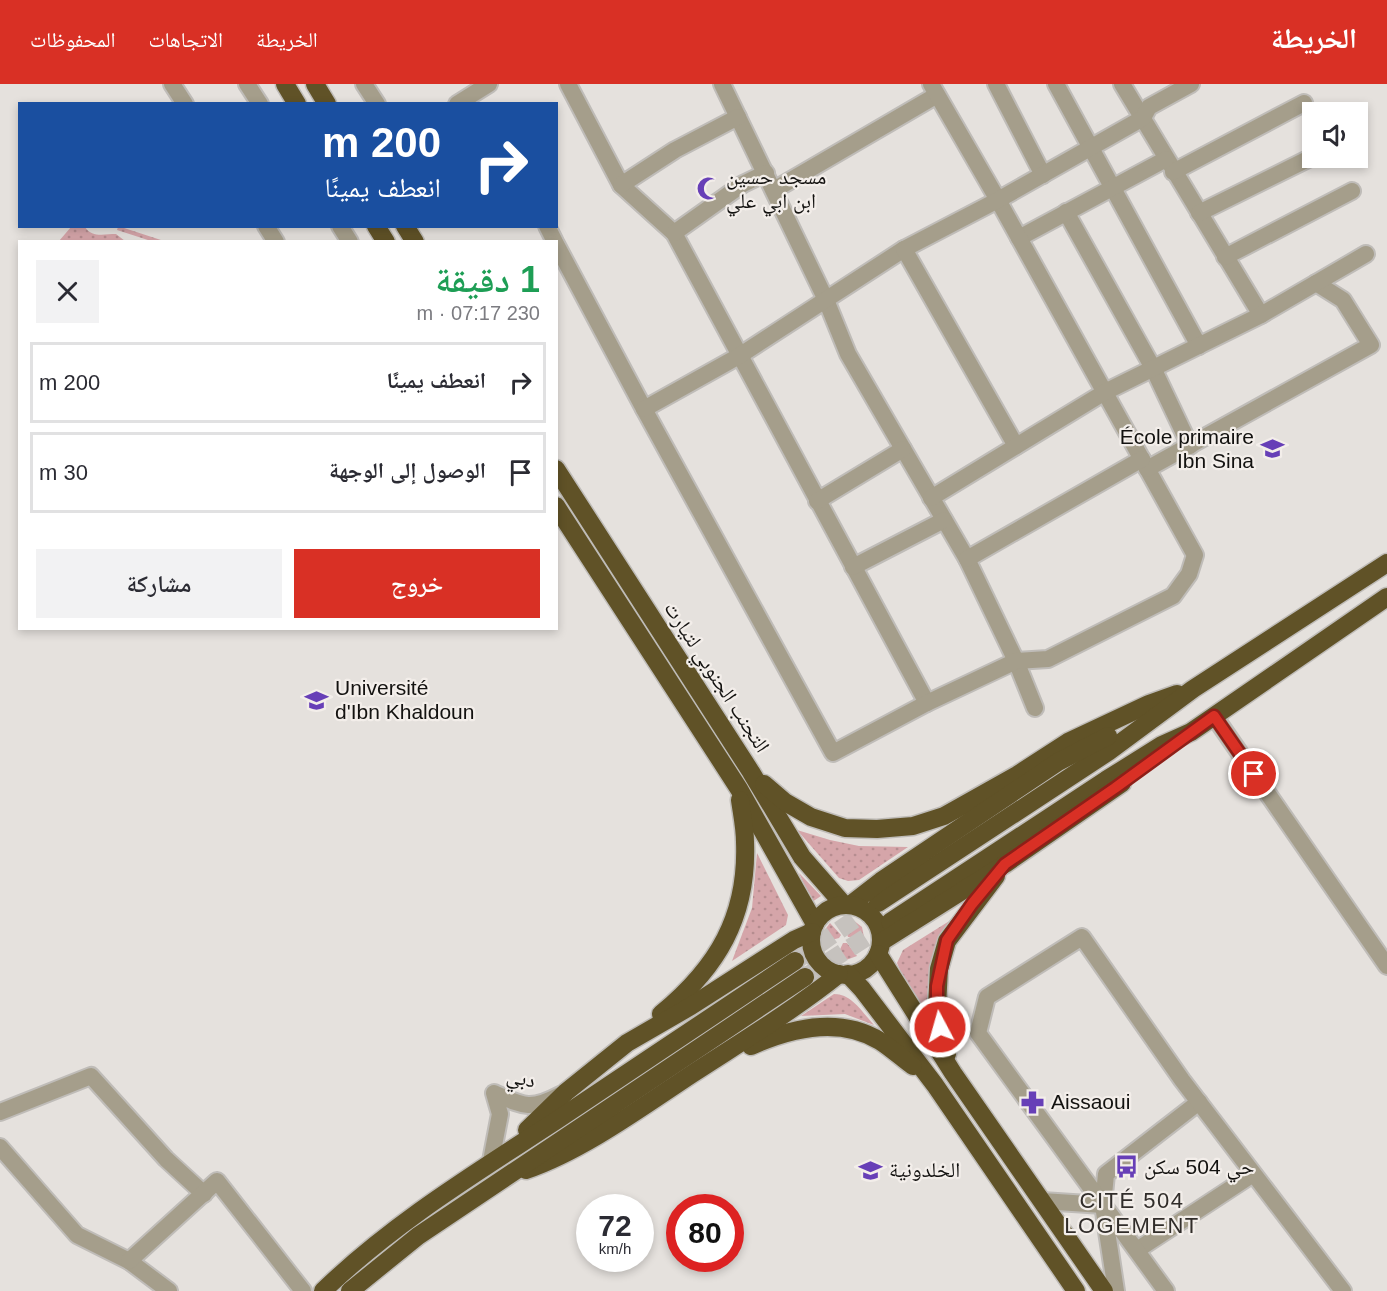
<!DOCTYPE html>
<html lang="ar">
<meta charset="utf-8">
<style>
:root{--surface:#fff;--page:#f2f2f3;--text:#2b2b33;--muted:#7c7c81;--line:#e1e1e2;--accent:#d93025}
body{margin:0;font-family:Helvetica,"Noto Naskh Arabic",sans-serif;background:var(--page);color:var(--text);direction:rtl;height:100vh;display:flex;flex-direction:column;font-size:22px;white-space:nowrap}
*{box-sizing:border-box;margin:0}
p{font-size:20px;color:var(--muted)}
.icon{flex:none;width:33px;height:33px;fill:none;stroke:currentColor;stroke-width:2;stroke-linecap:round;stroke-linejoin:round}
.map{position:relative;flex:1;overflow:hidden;direction:ltr}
.drawer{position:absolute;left:18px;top:156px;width:540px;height:390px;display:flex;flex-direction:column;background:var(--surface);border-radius:0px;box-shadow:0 3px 9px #0003;direction:rtl}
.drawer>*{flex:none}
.hud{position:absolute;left:18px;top:18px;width:540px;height:126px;border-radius:0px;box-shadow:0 3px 9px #0003;direction:rtl;background:#1a4fa0;color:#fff;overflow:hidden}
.controls{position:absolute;left:1302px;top:18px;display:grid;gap:12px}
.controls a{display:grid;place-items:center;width:66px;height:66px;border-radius:0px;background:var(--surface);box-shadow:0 3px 9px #0003;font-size:30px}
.speed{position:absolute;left:576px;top:1110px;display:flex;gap:12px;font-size:30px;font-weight:700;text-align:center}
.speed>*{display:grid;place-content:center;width:78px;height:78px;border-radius:50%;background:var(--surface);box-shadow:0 3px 9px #0003;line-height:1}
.speed small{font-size:15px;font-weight:400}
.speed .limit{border:9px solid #d22;background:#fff;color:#111}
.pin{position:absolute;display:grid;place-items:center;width:51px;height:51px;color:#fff;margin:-26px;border:3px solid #fff;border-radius:50%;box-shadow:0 2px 6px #0007}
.me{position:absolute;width:66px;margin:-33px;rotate:354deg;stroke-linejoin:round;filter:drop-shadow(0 0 4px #0008)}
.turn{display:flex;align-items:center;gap:21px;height:126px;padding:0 18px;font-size:27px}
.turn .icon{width:78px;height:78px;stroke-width:2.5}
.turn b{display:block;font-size:42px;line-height:51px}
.round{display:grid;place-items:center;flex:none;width:63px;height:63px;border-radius:0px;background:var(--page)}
.headline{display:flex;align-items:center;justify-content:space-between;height:102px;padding:0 18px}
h1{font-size:36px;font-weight:600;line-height:45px;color:#1e9e55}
.cta{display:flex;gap:12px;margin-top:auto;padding:12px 18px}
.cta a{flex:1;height:69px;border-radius:0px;background:var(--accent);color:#fff;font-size:24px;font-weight:600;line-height:69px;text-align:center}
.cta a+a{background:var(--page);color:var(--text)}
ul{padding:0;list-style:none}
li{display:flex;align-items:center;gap:18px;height:81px;margin:0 12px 9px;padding:0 6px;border:3px solid var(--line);border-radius:0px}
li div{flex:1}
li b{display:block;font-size:22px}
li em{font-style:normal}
header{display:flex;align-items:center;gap:36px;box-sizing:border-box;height:84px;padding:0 30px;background:var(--accent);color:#fff}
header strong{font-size:28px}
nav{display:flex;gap:33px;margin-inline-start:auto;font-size:21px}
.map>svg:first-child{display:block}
.grass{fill:url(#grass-dots)}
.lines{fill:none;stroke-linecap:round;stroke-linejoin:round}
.highway-tunnel{stroke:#c6c2be;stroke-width:18;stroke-dasharray:18 9;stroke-linecap:butt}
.street-casing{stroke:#bfbcb8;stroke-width:20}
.highway-casing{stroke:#bfbcb8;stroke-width:21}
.street{stroke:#a59e8b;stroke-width:16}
.highway{stroke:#605227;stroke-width:18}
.route-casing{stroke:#8d1f18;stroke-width:15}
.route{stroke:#d93025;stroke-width:10}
.labels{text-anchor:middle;stroke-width:4.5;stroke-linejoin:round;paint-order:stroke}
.poi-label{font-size:21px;fill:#131210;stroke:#f3eeea;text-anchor:start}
.street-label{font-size:21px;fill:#131210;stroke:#f3eeea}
.neighbourhood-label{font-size:22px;letter-spacing:1.5px;fill:#312d2a;stroke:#f3eeea}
</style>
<header>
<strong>الخريطة</strong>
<nav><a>الخريطة</a><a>الاتجاهات</a><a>المحفوظات</a></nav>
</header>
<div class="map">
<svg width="1387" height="1207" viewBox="0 0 1387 1207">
<defs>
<pattern id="grass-dots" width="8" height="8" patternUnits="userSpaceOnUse" patternTransform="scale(1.5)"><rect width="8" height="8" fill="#d5a5a9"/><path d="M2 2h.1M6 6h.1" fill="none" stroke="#b68d90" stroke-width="1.8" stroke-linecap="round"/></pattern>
</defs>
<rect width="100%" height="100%" fill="#e5e1dd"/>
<g class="grass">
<path d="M71,143H85C92,154 104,150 116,150L125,157H95L94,156L92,157H59Z"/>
<polygon points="118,143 121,143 164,157 151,157 117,146"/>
<polygon points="797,746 830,756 859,762 908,763 859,796 848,797 839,794"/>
<polygon points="757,769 788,831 786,841 732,877 752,824"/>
<polygon points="799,789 821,812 812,818"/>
<polygon points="853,836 862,843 864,853 848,853 847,850"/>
<path d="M951,836C930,874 928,892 926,935L910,910L897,879L903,866Z"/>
<polygon points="830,839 841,851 839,854 824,858 824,847"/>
<polygon points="843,859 847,859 857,872 846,876 836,874"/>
<path d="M834,910C852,910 862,928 874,941L845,930L801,932Z"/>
</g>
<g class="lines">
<g class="highway-tunnel">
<polyline points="795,877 878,819"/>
<polyline points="805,893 890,838"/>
</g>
<defs>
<g id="street">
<polyline points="172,0 185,20"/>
<polyline points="247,0 260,20"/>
<polyline points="364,0 377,20"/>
<polyline points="568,0 621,101 674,149 927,619"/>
<polyline points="722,0 826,216 848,270 967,475 1016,577 1035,624"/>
<polyline points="996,0 1043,91"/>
<polyline points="1056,0 1199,262"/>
<polyline points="1122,0 1261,231"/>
<polyline points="457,20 489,0"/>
<polyline points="1173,88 1304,19"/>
<polyline points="621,101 675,66 738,33"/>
<polyline points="774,106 937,11"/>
<polyline points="1066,128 1153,284 1190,362"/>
<polyline points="1199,129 1312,73"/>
<polyline points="266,142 276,158"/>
<polyline points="340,142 350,158"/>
<polyline points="547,142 555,158"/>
<polyline points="674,149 743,100 766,89"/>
<polyline points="1019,154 1166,75"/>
<polyline points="556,160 644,325 833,669 927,619 1016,577 1048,575 1173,512 1189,490 1195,471 998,116 931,0"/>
<polyline points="1225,173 1352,107"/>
<polyline points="644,325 739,272 904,165"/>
<polyline points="1016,362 904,165 998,116 1143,34 1149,23 1191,0"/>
<polyline points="1147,385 1371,261 1343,216 1316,199"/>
<polyline points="931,414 1105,308 1261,231 1366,170"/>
<polyline points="817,417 903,365"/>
<polyline points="967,475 1142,375"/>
<polyline points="853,483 944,436"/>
<polyline points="1214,632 1387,882"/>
<polyline points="0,1028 91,992 166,1075 204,1110"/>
<polyline points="0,1063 77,1151 129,1177 169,1207"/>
<path d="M491,1077L500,1030L494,1009C523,1022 530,1027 560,1011"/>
<polyline points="1042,1117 1103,1121"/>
<polyline points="1137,1166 1253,1090"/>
<polyline points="129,1177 217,1097 303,1207"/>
<polyline points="1116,1207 1103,1121 1106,1090 1199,1018"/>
<polyline points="1166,1207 978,949 987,913 1082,853 1182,996 1343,1207"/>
</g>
<g id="highway">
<polyline points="285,0 297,20"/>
<polyline points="315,0 327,20"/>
<polyline points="376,142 386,158"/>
<polyline points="405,142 415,158"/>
<polyline points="556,385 751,688 802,773 844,821"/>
<polyline points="556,422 739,705 815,840"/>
<polyline points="764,700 785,718 811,733 845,744 877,745 913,742 944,732 1017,691 1068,658 1149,620 1177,610"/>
<polyline points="878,819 1108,668 1193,605 1387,479"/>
<polyline points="850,821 881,797 1058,678 1108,652"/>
<circle cx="846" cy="856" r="35"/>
<polyline points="890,838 1106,696 1162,661 1191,648 1387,513"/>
<polyline points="881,858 1005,780 1122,699"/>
<polyline points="878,870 953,989 1104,1207"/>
<polyline points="848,890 862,905 935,1001 1076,1207"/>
<path d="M661,930C717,884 748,833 745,758C745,744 742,730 740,716"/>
<path d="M751,962C791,944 839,932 880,957C891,964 902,974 913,982"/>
<polyline points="947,970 937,922 939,885 947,857 996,792"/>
<polyline points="527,1046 566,1008 627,959 691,922 794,856 812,848"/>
<path d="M526,1086C582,1067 642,1023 692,990C741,958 793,927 839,890"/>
<path d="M323,1207C393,1139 476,1089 557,1036C637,983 716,930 795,877"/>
<polyline points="350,1207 418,1152 805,893"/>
</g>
</defs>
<use href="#street" class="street-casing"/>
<use href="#highway" class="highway-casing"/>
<use href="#street" class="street"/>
<use href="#highway" class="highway"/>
</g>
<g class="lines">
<defs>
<polyline id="route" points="940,943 937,922 937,902 947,856 972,820 1005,780 1115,704 1214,632 1254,690"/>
</defs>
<use href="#route" class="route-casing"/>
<use href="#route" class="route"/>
</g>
<defs>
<symbol id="mosque-bare" viewBox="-9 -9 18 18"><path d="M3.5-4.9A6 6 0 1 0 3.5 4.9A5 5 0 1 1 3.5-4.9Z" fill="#673fb7" stroke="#f3eeea" stroke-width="2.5" paint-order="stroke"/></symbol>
<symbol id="school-bare" viewBox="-9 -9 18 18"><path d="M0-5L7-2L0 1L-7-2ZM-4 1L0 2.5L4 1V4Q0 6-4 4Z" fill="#673fb7" stroke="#f3eeea" stroke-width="2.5" paint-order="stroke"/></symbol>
<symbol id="university-bare" viewBox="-9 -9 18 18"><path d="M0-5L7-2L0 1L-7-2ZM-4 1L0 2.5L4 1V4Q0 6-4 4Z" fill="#673fb7" stroke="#f3eeea" stroke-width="2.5" paint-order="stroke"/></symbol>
<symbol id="pharmacy-bare" viewBox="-9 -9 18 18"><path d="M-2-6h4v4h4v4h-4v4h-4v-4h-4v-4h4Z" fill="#673fb7" stroke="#f3eeea" stroke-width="2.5" paint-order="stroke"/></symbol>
<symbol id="bus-bare" viewBox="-9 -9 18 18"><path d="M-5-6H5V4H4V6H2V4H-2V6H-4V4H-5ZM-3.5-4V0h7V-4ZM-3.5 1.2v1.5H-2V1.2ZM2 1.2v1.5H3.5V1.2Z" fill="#673fb7" stroke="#f3eeea" stroke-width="2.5" paint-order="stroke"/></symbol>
</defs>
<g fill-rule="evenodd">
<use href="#mosque-bare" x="692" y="88" width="33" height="33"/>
<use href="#school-bare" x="1256" y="348" width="33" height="33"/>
<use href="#university-bare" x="300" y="600" width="33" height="33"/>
<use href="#pharmacy-bare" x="1016" y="1002" width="33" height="33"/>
<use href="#bus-bare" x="1110" y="1066" width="33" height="33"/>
<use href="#university-bare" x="854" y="1070" width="33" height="33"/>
</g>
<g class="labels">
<g class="poi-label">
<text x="726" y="100">مسجد حسين<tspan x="726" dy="24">ابن ابي علي</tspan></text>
<text x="1254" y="360" text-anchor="end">École primaire<tspan x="1254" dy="24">Ibn Sina</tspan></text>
<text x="335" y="611">Université<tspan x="335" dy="24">d'Ibn Khaldoun</tspan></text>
<text x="1051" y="1025">Aissaoui</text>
<text x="1144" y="1090">حي 504 سكن</text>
<text x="889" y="1093">الخلدونية</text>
</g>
<g class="street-label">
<text transform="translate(717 593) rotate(57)" y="7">التجنب الجنوبي لتيارت</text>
<text transform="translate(521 994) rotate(11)" y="7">دبي</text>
</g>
<g class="neighbourhood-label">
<text x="1132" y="1124">CITÉ 504<tspan x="1132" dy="25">LOGEMENT</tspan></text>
</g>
</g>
</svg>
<div class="controls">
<a><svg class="icon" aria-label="sound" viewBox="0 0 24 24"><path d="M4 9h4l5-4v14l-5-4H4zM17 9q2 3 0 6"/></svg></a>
</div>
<div class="speed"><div>72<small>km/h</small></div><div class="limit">80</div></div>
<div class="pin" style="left:1254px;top:690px;background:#d93025"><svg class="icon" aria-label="arrive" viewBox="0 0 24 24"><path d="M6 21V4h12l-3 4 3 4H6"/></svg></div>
<svg class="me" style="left:940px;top:943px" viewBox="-20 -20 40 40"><circle r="17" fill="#d93025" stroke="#fff" stroke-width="3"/><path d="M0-11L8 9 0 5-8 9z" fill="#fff"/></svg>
<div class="hud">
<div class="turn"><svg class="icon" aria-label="right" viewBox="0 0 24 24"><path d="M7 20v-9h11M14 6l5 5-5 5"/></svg><div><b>200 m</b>انعطف يمينًا</div></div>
</div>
<section class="drawer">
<div class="headline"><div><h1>1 دقيقة</h1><p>230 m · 07:17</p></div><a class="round"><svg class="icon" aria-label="close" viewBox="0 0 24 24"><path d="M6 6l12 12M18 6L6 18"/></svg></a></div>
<ul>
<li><svg class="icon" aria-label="right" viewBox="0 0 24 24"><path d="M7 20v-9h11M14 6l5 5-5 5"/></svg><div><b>انعطف يمينًا</b></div><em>200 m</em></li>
<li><svg class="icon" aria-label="arrive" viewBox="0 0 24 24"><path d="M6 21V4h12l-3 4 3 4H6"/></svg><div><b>الوصول إلى الوجهة</b></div><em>30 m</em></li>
</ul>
<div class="cta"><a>خروج</a><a>مشاركة</a></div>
</section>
</div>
